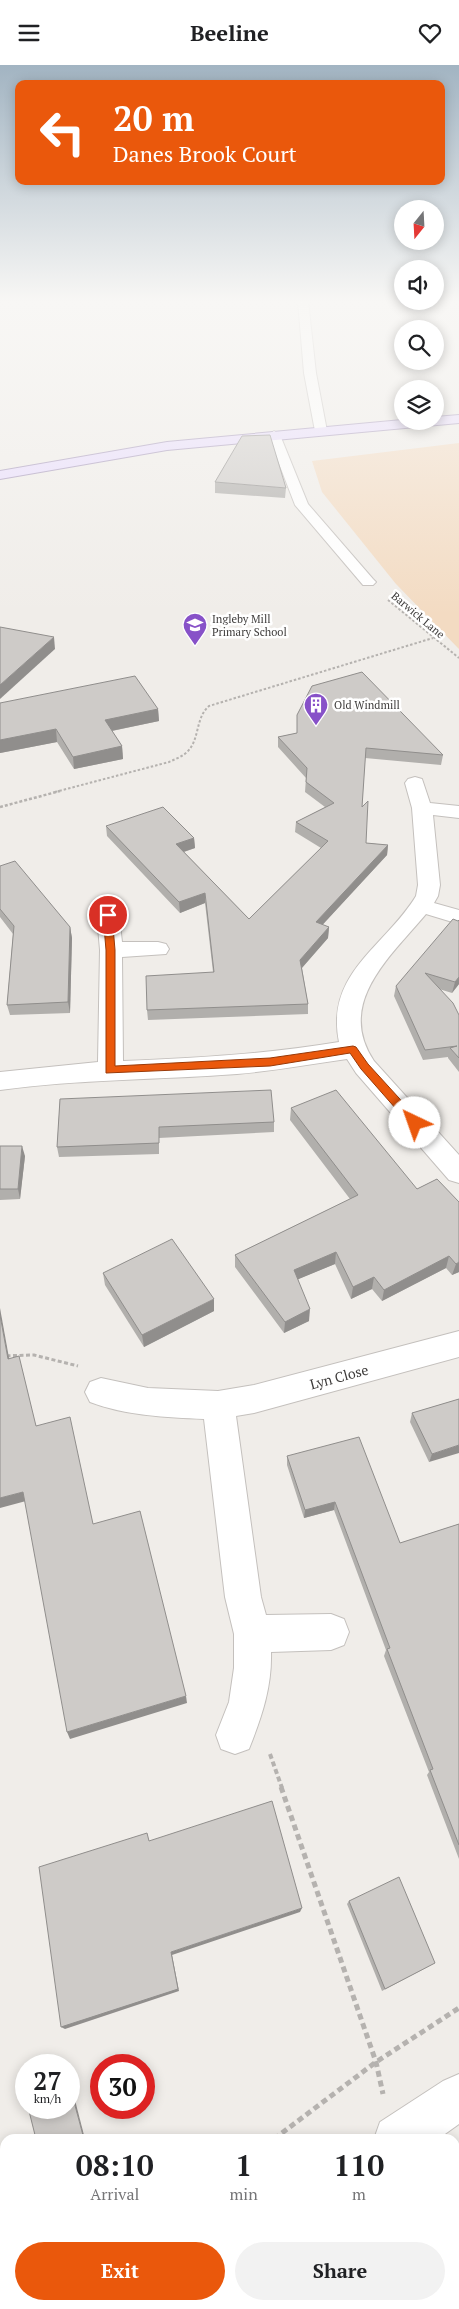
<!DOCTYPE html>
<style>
:root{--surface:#fff;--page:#f2f2f2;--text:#202124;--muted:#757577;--accent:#ea580c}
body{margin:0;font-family:"PT Serif",serif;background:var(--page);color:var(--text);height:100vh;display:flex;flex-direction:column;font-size:19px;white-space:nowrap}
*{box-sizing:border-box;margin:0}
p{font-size:16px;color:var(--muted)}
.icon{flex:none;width:28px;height:28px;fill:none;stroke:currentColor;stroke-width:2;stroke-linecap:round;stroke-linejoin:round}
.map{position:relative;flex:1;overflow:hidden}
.sheet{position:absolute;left:0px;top:2069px;width:460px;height:176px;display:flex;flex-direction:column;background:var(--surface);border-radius:15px 15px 0 0;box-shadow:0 2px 12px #0003}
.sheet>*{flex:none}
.banner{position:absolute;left:15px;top:15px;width:430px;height:105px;border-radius:10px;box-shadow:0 2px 12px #0003;background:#ea580c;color:#fff;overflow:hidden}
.needle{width:32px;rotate:198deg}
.buttons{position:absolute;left:394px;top:135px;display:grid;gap:10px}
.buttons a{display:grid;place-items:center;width:50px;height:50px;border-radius:50%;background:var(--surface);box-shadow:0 2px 12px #0003;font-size:25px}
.speed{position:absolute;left:15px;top:1989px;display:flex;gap:10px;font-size:25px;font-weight:700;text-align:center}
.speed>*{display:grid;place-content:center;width:65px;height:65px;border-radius:50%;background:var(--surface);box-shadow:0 2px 12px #0003;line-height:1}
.speed small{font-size:12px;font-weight:400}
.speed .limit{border:8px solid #d22;background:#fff;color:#111}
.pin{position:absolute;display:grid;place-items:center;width:42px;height:42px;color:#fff;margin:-21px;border:2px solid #fff;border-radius:50%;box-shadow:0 1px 5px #0007}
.me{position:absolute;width:55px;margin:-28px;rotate:318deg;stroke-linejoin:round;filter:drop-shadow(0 0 4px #0008)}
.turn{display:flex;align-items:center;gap:18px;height:105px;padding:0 15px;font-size:22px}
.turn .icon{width:65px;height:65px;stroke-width:2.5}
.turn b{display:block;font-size:35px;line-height:42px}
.eta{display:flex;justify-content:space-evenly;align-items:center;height:85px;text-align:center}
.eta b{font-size:30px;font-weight:800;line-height:35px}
.action{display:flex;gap:10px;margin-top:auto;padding:10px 15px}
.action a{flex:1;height:58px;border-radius:30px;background:var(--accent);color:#fff;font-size:20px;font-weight:800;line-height:58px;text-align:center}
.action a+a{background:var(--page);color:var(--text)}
header{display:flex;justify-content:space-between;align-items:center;height:65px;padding:0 15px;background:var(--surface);font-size:22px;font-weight:800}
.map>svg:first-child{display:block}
.green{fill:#f3dbc2}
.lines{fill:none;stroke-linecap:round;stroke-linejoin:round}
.minor-casing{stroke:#c4c0bd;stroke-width:2}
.major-casing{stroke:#a394b9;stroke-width:2}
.path-far4{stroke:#b5b2af;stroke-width:2;stroke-dasharray:2.5 2;stroke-linecap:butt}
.path-far3{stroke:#b5b2af;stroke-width:2.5;stroke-dasharray:3 2;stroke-linecap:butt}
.path-far2{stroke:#b5b2af;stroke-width:3;stroke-dasharray:4 2.5;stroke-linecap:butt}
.path-far1{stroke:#b5b2af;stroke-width:4;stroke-dasharray:5 3;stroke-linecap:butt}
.path{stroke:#b5b2af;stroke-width:5;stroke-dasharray:6 4;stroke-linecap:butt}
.minor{fill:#fff;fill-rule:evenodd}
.major{fill:#e8dcfe;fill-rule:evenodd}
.wall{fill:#b1afac}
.shaded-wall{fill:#908e8c}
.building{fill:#cecbc8;stroke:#908e8c}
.route{fill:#ea580c;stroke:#983908}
.labels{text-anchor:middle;stroke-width:5;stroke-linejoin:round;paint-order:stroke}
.far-street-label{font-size:11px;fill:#3e3c3b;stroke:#fff}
.far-poi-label{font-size:11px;fill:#3e3c3b;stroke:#fff;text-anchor:start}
.street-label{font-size:14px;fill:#3e3c3b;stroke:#fff}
</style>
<header><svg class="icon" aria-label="menu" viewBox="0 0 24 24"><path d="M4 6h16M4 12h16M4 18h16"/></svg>Beeline<svg class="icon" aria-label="heart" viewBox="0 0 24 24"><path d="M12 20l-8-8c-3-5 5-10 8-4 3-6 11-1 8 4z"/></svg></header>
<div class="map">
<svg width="459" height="2244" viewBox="0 0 459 2244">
<rect width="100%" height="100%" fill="#f0ede9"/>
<polygon class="green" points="459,378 459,584 396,519 322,427 312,396"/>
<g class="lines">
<defs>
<g id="minor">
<polygon points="298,236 308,236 316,308 327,366 321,370 315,366 304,308"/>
<polygon points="274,366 280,370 308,439 373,514 376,517 373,520 363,520 295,440 268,370"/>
<path d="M415,712L422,714L430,738L459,741V753L433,750L440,820L438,831L434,838L459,845V859L426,849C391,891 335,938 374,996L459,1090V1118L449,1115L356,1008L347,994C310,999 274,1006 237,1009C158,1015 79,1014 0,1025V1007L98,997L100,885L97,850L100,845L108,843L116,845L119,850L122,877H158L166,879L169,884L166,889L122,892L123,996C196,993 267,989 339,977C325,908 385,882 416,831L418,820L412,743L405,718L408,714Z"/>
<path d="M459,1266V1292L254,1348L236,1351L261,1532L266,1550L331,1549L344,1554L349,1567L344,1580L331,1585L271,1587C272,1622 262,1651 249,1684L235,1689L221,1684L216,1670L229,1637L234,1603V1569L225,1532L204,1354C165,1352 127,1351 90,1337L85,1327L90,1317L101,1313L148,1323L218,1326L254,1320Z"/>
<polygon points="459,2009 459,2059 438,2074 374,2074 380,2057 443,2016"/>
<polygon points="172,2240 261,2240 263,2244 170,2244"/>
</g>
<polygon id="major" points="459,350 459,358 167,385 0,414 0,406 167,377 402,355 435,356 435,352"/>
</defs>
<use href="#minor" class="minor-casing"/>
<use href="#major" class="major-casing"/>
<g class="path-far4">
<polyline points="388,535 459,593"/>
<path d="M55,727L169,697C175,694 182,692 187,687C200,675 195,653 209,641L433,573"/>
</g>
<polyline class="path-far3" points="0,742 60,726"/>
<polyline class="path-far2" points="0,1291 34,1290 78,1301"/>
<polyline class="path-far1" points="270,1689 282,1723"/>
<g class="path">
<polyline points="281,1722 376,1997 383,2029"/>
<polyline points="274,2074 376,1997 459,1943"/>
<polyline points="55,2244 60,2240"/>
<polyline points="457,2244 459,2242"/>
</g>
<use href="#minor" class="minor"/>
<use href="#major" class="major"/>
</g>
<g class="wall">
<polygon points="215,417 286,423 285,433 215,428"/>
<polygon points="0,638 158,644 159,656 112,666 122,681 123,694 74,704 57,677 0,688"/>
<polygon points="297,650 443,690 441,700 365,693 362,742 366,778 388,780 387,790 322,860 329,862 328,873 302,903 308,939 308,949 148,955 147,945 213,907 205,838 180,848 107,771 106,761 194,773 195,783 184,787 249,854 321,783 295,767 296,757 325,742 305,727 306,713 278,682 278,672 297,668"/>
<polygon points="0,801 70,862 72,873 70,948 10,950 7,940 13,869 0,852"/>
<polygon points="458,856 459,919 452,928 439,924 459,950 459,1007 448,993 448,992 423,995 394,931 396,921"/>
<polygon points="60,1034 274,1057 274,1067 159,1073 159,1089 59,1092 57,1082"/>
<polygon points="291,1043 417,1124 437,1114 459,1207 452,1210 446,1203 382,1236 372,1224 351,1234 335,1199 298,1214 309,1256 284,1268 235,1202 235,1190 350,1134 290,1055"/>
<polygon points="0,1081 25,1091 20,1134 0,1135"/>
<polygon points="103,1208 214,1246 144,1282 105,1220"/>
<polygon points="459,1334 429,1397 410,1357 412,1348"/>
<polygon points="287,1391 400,1478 459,1459 459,1794 427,1710 429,1707 384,1591 386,1585 334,1445 304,1453 287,1400"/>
<polygon points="349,1836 435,1898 382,1926 347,1839"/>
</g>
<g class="shaded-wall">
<polygon points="54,572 55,584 0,634 0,620"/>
<polygon points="158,644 159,656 106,667 105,655"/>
<polygon points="56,664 57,677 0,688 0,675"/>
<polygon points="122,681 123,694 74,704 73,692"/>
<polygon points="194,773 195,783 177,789 176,779"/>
<polygon points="388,780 387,790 315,868 316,857"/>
<polygon points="205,828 205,838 180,848 179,837"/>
<polygon points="70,862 72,873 70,948 68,937"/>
<polygon points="329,862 328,873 300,905 300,895"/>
<polygon points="459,912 459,919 452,928 455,917"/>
<polygon points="22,1081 25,1091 20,1134 18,1124"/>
<polygon points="336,1187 335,1199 294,1216 294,1205"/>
<polygon points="449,1191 446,1203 382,1236 384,1225"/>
<polygon points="459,1197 459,1207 452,1210 456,1199"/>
<polygon points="374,1212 372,1224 351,1234 353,1222"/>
<polygon points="214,1234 214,1246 144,1282 142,1270"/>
<polygon points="0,1243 11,1304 8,1294 0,1250"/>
<polygon points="310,1244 309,1256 284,1268 285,1257"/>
<polygon points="459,1380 459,1388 429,1397 432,1389"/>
<polygon points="23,1427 26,1436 0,1443 0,1433"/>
<polygon points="335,1437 334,1445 304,1453 305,1445"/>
<polygon points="186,1631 187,1638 70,1674 67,1667"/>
<polygon points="302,1843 300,1847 172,1890 179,1926 65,1964 61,1962 171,1887"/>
<polygon points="69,2012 85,2074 84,2074 69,2018"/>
</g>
<g class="building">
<polygon points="270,370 286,423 215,417 242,371"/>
<polygon points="0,562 54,572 0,620"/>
<polygon points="362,607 443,690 366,683 362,742 368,736 366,778 388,780 316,857 329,862 300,895 308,939 147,945 146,911 214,907 205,828 179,837 106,761 163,742 194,773 176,779 249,854 328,776 296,757 334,738 306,717 307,703 278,672 297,668 297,650 312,621"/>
<polygon points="135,611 158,644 105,655 122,681 73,692 56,664 0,675 0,638"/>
<polygon points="15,796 70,862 68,937 7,940 14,861 0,844 0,801"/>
<polygon points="453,854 458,856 459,855 459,912 455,917 425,908 453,938 459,950 459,993 450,983 457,981 425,985 396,921"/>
<polygon points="271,1025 274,1057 159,1062 159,1078 57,1082 60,1034"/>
<polygon points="336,1025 417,1124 437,1114 459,1137 459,1197 456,1199 449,1191 384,1225 374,1212 353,1222 336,1187 294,1205 310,1244 285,1257 235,1190 358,1130 291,1043"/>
<polygon points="0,1081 22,1081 18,1124 0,1124"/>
<polygon points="172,1174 214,1234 142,1270 103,1208"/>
<polygon points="0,1250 8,1294 19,1291 36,1361 70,1352 93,1459 140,1446 186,1631 67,1667 23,1427 0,1433"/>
<polygon points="459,1334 459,1380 432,1389 412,1348"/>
<polygon points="359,1372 400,1478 459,1459 459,1780 430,1705 433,1704 387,1584 390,1583 335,1437 305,1445 287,1391"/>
<polygon points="272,1736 302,1843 171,1887 178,1924 61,1962 39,1802 147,1768 149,1776"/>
<polygon points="399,1812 435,1898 385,1924 349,1836"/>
<polygon points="69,2018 84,2074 36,2074 28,2042 69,2042"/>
</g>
<linearGradient id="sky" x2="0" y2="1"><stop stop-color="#a2b4c2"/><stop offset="0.43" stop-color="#f8f7f5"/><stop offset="1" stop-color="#f8f7f5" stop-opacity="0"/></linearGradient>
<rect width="459" height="550" fill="url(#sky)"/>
<polygon class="route" points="108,847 112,850 115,885 115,1001 270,993 353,981 356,982 368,999 419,1055 419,1061 411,1061 361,1004 350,988 270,1001 106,1008 106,885 103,850"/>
<defs>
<symbol id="school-pin" viewBox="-11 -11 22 30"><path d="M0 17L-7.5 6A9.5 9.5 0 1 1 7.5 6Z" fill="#8751c8" stroke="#fff"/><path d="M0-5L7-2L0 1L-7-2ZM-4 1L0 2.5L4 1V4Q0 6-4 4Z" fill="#fff"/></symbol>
<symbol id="building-pin" viewBox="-11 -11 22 30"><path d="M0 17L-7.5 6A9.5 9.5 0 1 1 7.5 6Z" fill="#8751c8" stroke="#fff"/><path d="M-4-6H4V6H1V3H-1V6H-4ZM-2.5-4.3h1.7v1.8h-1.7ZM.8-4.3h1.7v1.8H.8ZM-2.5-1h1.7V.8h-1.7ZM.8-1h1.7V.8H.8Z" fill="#fff"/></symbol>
</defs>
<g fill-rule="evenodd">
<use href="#school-pin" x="181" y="546" width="28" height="38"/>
<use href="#building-pin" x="302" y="626" width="28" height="38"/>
</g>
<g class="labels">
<g class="far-street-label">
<text transform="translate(418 550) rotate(40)" y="4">Barwick Lane</text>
</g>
<g class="far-poi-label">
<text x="212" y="558">Ingleby Mill<tspan x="212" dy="13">Primary School</tspan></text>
<text x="334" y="644">Old Windmill</text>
</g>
<g class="street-label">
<text transform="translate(339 1312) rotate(-15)" y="5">Lyn Close</text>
</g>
</g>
</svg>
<div class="buttons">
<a><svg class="needle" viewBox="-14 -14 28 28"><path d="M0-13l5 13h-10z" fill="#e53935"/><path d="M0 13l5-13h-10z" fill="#757577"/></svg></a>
<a><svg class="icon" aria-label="sound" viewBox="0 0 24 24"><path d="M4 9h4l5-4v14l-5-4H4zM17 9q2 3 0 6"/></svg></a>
<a><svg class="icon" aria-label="search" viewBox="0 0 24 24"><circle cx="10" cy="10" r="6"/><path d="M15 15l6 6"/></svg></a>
<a><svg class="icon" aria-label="layers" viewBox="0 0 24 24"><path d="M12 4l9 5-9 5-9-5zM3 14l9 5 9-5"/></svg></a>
</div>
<div class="speed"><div>27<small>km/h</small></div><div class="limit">30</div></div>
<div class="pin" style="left:108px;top:850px;background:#d93025"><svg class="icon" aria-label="arrive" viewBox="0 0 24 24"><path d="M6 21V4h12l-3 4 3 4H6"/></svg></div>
<svg class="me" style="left:415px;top:1058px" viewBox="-20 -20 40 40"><circle r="19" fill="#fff"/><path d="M0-13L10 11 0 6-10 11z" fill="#ea580c"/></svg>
<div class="banner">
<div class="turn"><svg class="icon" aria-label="left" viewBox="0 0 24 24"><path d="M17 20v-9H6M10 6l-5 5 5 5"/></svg><div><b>20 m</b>Danes Brook Court</div></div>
</div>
<section class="sheet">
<div class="eta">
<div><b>08:10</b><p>Arrival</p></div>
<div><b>1</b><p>min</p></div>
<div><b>110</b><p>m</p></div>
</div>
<div class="action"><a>Exit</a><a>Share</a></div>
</section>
</div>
